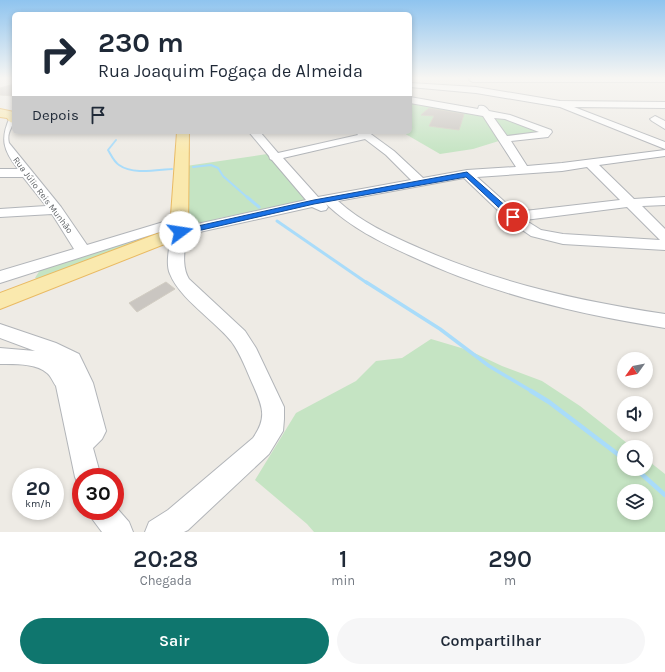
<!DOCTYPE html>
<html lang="pt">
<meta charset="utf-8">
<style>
:root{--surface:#fff;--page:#f6f6f7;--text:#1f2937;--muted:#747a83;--accent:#0f766e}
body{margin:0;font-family:Karla,sans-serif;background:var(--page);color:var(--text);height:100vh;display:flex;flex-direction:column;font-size:15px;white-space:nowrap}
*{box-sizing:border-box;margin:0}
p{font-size:13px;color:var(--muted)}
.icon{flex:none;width:22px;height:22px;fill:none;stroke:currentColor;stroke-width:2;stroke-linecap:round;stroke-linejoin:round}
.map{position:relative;height:532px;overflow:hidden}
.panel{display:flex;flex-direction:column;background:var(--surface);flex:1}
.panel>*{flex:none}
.hud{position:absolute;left:12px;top:12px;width:400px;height:122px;border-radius:6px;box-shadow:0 2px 6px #0003;background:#fff;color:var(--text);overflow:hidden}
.needle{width:26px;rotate:237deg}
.fabs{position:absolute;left:617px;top:352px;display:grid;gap:8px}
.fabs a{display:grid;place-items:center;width:36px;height:36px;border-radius:50%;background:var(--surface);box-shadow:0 2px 6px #0003;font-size:20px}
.speed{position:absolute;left:12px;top:468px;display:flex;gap:8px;font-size:20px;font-weight:700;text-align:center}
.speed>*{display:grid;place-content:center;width:52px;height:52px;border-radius:50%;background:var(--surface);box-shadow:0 2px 6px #0003;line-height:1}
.speed small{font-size:10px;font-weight:400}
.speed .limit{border:6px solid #d22;background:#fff;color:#111}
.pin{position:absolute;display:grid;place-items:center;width:34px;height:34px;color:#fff;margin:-17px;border:2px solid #fff;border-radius:50%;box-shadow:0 1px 4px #0007}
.me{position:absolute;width:44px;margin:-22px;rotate:76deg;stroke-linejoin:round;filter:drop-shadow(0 0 3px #0008)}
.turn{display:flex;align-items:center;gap:14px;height:84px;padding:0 20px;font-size:18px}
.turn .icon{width:52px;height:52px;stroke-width:2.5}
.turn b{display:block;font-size:28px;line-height:34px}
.then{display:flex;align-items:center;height:38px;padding:0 20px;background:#0003;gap:8px;font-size:15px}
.eta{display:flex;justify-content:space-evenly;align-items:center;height:68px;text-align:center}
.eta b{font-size:24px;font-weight:600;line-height:28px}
.primary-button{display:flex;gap:8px;margin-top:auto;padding:8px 20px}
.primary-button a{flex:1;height:46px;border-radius:24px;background:var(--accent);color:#fff;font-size:16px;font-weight:600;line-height:46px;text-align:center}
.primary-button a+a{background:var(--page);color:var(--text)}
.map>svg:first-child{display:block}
.green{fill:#c5e4c3;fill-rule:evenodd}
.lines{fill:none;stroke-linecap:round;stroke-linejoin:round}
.stream-far3{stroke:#a9dcfa;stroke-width:2}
.stream-far2{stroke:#a9dcfa;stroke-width:3}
.stream-far1{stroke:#a9dcfa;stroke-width:3.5}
.stream{stroke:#a9dcfa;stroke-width:4.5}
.building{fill:#cac6c1;stroke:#d2cdc3}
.minor-casing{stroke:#b2b5b9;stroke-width:2}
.major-casing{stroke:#e9ba63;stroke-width:2}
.minor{fill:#fff;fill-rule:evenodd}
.major{fill:#fae9ae;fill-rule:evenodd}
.route{fill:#1a73e8;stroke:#114b97}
.labels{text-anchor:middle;stroke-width:3;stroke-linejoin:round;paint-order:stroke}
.far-street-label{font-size:9px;fill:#5d6164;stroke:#fff}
</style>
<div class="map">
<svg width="665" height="532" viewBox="0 0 665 532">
<rect width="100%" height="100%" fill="#eeebe5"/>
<g class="green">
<polygon points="410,102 503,116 537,129 541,133 502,140 473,149 440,154 402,132 410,132"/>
<polygon points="267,154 307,201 220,218 185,227 186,166"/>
<polygon points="157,232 157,240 39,280 35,278 40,270"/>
<path d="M431,339L468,350L502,366L542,381L580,406L632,447H624V469H646V459L665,474V532H314L307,524L255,480L296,413L356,381L376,361L402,358ZM624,491H646V513H624Z"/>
</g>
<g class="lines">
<g class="stream-far3">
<path d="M116,140L108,150C111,155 114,162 119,165C133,175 156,170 172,169"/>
<polyline points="193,167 211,165 218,168 223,176 248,198"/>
</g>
<g class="stream-far2">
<polyline points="247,197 259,207"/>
<polyline points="277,221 367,283"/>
</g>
<polyline class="stream-far1" points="366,282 440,329 489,366 533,392"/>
<g class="stream">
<polyline points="531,391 549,402 624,459"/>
<polyline points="636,469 665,495"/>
</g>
</g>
<g class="building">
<polygon points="14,84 14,96 0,95 0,88"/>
<polygon points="429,108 464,114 459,130 429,126 434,116 421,115"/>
<polygon points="166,282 175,289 137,312 129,303"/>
</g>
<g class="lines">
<defs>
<g id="minor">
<polygon points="471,78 665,78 665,82 473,82 469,80"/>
<polygon points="410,83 476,87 560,101 665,102 665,108 574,107 665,142 665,149 560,107 476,93 410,87"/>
<path d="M410,97L478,109L479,106C484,105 486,107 489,111L510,115L551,130L552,132L548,137L511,141L527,166L562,163L665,150V156L599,165L634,199L665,197V205L642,206L665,229V250L563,244L531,236L508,220L464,178L338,201C362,223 390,235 419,248C499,283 579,301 665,314V328C577,314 492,294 411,256C378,241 352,228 326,204L328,207L326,210L321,211L312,207L186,235C185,249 181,266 189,279L245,331L256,348L284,407V419L283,431L269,454L188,530L184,532H145L149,522L168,510L253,438C267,418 263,408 254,387C247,372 241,354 231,341C214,320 180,299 170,274C165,263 170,244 172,232L174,229L179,228L306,200L272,160L270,159L269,156L249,132H260L278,153L358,135L356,132H368L394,151L423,178L467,170L516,167L483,116L410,103ZM494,118L505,119L539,132L507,136ZM365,139L386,155L411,180L318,197L283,158ZM587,167L620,200L516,212L477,177L562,171ZM627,207L660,240L563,234L541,230L525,220Z"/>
<path d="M14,116C14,128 6,131 9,143L61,207L87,245L180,217L185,218L187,221L185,224L0,283V271L74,249L52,214L0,217V209L46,206L23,177H0V169H18C3,150 0,139 10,117Z"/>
<polygon points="655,116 665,121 665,129 652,121 650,119"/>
<path d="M0,324L56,343L79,354L93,383L106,431L102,439L93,448L101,477H81V487L79,486L75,477L56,386C53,382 51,376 47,373C36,363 14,364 0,364V348L35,351L0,338Z"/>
<polygon points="115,506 129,522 133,532 102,532 93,520 89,511 115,511"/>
</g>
<g id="major">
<polygon points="0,109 14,112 14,123 10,122 7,118 0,117"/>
<polygon points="177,132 189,132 188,232 185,236 0,309 0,293 170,229"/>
</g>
</defs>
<use href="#minor" class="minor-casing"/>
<use href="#major" class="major-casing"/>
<use href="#minor" class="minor"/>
<use href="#major" class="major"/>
</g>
<linearGradient id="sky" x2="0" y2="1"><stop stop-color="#8fc4ef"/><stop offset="0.51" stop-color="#f7f6f3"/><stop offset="1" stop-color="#f7f6f3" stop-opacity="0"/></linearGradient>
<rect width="665" height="153" fill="url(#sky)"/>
<polygon class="route" points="467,172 516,215 516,219 511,219 466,177 314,204 180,235 175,232 180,230 314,200"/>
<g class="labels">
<g class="far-street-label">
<text transform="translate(43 195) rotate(53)" y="3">Rua Júlio Reis Munhão</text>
</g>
</g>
</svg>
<div class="fabs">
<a><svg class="needle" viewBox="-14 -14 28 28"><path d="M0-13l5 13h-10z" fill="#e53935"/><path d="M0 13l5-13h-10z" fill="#747a83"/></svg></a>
<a><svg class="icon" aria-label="sound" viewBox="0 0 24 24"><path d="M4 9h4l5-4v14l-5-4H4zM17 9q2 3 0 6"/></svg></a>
<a><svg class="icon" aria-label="search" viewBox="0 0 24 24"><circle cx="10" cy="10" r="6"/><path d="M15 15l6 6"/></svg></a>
<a><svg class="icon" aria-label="layers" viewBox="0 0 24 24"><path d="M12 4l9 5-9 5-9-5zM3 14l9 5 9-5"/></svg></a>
</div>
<div class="speed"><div>20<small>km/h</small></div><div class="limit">30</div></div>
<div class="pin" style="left:513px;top:217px;background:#d93025"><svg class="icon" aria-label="arrive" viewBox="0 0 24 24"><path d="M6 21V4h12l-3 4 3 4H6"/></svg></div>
<svg class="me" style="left:180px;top:232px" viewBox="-20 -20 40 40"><circle r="19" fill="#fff"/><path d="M0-13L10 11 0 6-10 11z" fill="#1a73e8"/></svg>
<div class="hud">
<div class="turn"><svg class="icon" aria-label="right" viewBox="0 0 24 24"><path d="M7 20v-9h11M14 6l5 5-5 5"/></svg><div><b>230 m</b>Rua Joaquim Fogaça de Almeida</div></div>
<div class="then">Depois<svg class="icon" aria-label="arrive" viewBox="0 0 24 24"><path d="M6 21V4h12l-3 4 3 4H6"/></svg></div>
</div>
</div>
<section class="panel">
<div class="eta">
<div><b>20:28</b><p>Chegada</p></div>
<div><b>1</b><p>min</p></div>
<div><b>290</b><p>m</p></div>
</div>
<div class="primary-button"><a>Sair</a><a>Compartilhar</a></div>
</section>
